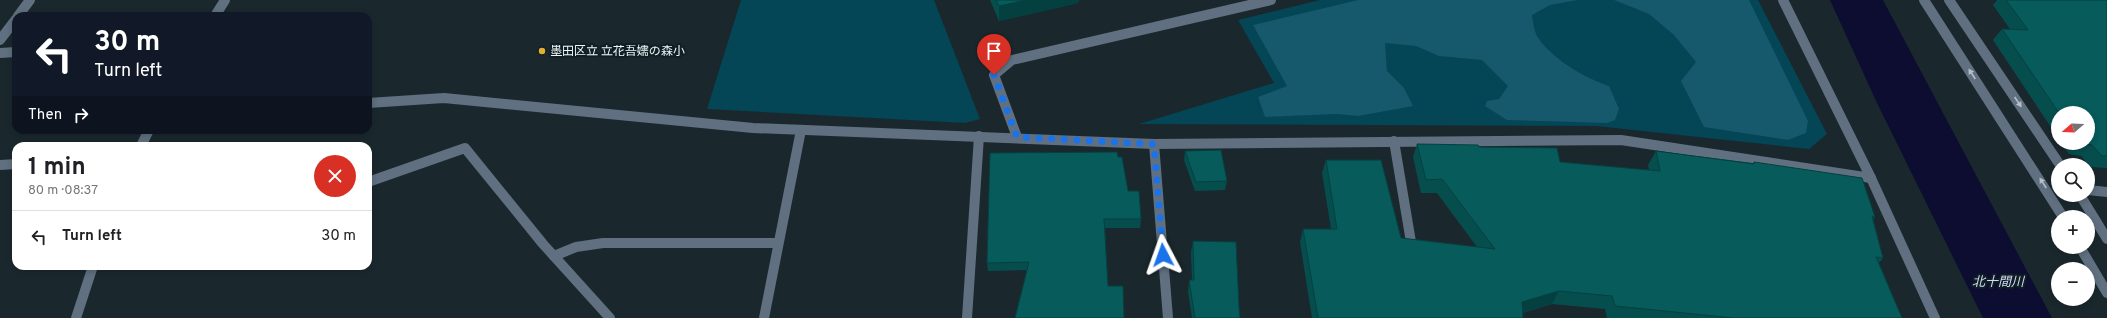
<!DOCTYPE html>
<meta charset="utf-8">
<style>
:root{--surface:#fff;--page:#f6f6f6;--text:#202124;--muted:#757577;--line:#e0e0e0}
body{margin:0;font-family:Overpass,"Noto Sans JP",sans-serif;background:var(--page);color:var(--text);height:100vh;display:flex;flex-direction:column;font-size:15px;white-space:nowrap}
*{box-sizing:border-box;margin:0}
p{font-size:13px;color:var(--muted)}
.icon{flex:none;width:22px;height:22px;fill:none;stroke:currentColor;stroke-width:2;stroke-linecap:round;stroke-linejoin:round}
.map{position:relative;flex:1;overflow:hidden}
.details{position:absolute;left:12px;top:142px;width:360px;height:128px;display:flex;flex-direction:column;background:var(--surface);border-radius:12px;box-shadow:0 2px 6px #0003}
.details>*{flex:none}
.hud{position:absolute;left:12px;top:12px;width:360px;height:122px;border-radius:12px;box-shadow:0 2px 6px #0003;background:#111827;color:#fff;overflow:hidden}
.needle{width:26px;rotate:251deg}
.fabs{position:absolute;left:2051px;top:106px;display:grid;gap:8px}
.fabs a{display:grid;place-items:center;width:44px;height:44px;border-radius:50%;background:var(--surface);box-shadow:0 2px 6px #0003;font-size:20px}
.pin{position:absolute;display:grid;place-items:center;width:34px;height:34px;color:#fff;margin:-41px -17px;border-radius:50% 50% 50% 0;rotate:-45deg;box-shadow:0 0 4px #0007}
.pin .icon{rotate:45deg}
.me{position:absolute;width:44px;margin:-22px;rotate:356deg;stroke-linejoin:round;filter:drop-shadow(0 0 3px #0008)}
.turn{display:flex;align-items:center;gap:14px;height:84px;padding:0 16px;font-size:18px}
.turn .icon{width:52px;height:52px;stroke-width:2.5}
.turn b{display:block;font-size:28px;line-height:34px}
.then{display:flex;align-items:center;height:38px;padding:0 16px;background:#0003;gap:8px;font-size:15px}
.round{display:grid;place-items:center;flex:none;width:42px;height:42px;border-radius:21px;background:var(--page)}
.summary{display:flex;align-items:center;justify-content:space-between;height:68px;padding:0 16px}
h1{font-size:24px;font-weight:700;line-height:30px}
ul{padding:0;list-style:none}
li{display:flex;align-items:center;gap:12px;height:52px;padding:0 16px;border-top:1px solid var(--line)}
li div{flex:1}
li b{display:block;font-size:15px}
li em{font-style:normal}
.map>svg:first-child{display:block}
.green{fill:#044556}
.forest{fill:#16586c}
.water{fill:#0d0d31}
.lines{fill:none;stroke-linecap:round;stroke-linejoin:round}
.service{stroke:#607080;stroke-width:10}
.minor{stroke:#607080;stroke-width:10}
.tertiary{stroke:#607080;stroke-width:10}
.wall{fill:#064e4e}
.shaded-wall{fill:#054040}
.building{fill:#075b5b;stroke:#054040}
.oneway{fill:#b5c0c9}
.route{stroke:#1a73e8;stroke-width:7;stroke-dasharray:0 12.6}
.poi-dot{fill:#e2af34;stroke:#101f24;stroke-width:1.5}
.labels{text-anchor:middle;stroke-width:4;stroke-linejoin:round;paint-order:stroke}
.poi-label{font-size:12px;fill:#edf6f9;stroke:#101f24;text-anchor:start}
.water-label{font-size:13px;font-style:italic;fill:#d4d9f7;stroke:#101f24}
</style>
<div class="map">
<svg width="2107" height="318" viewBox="0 0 2107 318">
<rect width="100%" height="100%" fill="#1a282d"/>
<g class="green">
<polygon points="741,0 934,0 980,119 965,123 707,109"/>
<polygon points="1320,0 1758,0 1827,134 1809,149 1596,126 1139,124 1274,83 1238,20"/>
</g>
<g class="forest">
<path d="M1358,0H1578L1550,5L1532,15C1533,21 1534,30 1537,36C1552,59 1583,77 1609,86L1619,109L1615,120L1607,123L1507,120L1485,106L1487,101L1499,99L1508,86L1482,60L1439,56L1416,46L1385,43L1387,71L1404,88L1413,106L1358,116L1337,114L1265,117L1258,97L1287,86L1253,25Z"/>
<polygon points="1614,0 1749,0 1808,121 1806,133 1788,140 1704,127 1681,81 1696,62 1674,35 1649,14"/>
</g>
<polygon class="water" points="1830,0 1883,0 2052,318 1983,318 1877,103"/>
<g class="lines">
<g class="service">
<polyline points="18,16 30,0"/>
<polyline points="0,40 16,19"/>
<polyline points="0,53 16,52"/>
<polyline points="1394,141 1411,242"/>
<polyline points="0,165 16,164"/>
<polyline points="554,256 576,247 603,243 778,243"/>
<polyline points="764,318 801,130"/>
</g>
<g class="minor">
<polyline points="1783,0 1871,178 1935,318"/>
<polyline points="1924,0 2063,217"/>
<polyline points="1949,0 2060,165"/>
<polyline points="368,103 444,98 753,128 1154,144 1621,140 1871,178"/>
<polyline points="1017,137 994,75 1012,60 1271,0"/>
<polyline points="1154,144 1168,318"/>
<polyline points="368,182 465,148 543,244 610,318"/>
<polyline points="2080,195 2107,239"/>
<polyline points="2080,247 2107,293"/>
<polyline points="967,318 979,136"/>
</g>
<g class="tertiary">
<polyline points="215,16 225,0"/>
<polyline points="141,146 149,130"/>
<polyline points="2088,190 2107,192"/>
<polyline points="76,318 93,266"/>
</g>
</g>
<g class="wall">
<polygon points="990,0 1079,0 1078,3 999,21"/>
<polygon points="1997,0 2107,0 2107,168 2091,167 2081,156 2069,154 2061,143 2088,143 2088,113 2058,113 2058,138 1993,40 2002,29 2010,29 1993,5"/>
<polygon points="1417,144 1479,147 1560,162 1649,170 1648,165 1656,151 1753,163 1754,162 1875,217 1873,220 1883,258 1879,263 1902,318 1607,318 1605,309 1552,304 1523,313 1523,318 1312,318 1300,242 1303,229 1331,229 1322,173 1326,160 1401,238 1477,247 1437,193 1421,193 1413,157"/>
<polygon points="1185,151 1227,181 1225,190 1195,191 1184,160"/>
<polygon points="1118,157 1128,191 1141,219 1140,228 1105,228 1108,286 1124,318 1026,270 988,271 987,263"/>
<polygon points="1193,241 1239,307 1240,318 1192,318 1188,292 1189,280 1192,280 1191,252"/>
</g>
<g class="shaded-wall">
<polygon points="1027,0 1079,0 1078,3 999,21 999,6"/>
<polygon points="1559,291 1552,304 1516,315 1522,302"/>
</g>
<g class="building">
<polygon points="996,0 1027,0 999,6"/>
<polygon points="2006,0 2107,0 2107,156 2102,156 2092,145 2079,143 2088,143 2088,113 2059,113 2002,29 2028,30"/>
<polygon points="1417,144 1478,145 1479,147 1557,148 1560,162 1660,171 1656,151 1754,164 1754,162 1862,178 1875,217 1872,216 1883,258 1876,257 1902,318 1734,318 1615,306 1612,296 1559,291 1522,302 1523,318 1318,318 1303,229 1337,229 1326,160 1381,160 1401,238 1495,249 1442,179 1426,180"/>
<polygon points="1221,150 1227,181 1196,182 1185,151"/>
<polygon points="1117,152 1118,157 1122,157 1128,191 1139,191 1141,219 1104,219 1108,286 1123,286 1124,318 1015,318 1029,262 987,263 990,153"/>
<polygon points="1193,241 1236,242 1239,307 1240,318 1195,318 1189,280 1194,280"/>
</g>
<defs><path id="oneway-solid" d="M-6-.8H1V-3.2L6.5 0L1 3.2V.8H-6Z"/></defs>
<g class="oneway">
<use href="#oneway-solid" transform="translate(1972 74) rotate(-123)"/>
<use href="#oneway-solid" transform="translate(2018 102) rotate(56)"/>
<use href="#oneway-solid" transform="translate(2043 183) rotate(-123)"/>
</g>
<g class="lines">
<polyline class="route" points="994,75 1017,137 1154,144 1163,255"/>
</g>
<circle class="poi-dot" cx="542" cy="51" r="4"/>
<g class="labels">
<g class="poi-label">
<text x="550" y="55">墨田区立 立花吾嬬の森小</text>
</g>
<g class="water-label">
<text x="1998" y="286">北十間川</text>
</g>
</g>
</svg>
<div class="fabs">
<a><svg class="needle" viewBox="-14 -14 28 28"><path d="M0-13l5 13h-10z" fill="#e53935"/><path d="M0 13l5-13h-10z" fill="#757577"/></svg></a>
<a><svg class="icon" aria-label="search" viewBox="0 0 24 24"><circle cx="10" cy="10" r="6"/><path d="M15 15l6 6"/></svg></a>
<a>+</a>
<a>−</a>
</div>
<div class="pin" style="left:994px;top:75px;background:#d93025"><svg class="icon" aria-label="arrive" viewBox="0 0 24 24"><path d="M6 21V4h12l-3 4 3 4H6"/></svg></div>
<svg class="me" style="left:1163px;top:255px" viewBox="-20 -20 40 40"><path d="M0-17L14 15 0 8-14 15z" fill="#1a73e8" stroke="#fff" stroke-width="4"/></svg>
<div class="hud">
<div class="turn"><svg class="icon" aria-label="left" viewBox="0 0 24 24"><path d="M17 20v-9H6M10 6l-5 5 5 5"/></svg><div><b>30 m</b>Turn left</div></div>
<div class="then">Then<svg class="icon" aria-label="right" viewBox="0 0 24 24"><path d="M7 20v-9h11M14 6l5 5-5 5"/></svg></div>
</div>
<section class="details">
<div class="summary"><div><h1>1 min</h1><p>80 m · 08:37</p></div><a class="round" style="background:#d93025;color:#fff"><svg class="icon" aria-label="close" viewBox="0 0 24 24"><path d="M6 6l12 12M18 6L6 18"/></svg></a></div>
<ul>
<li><svg class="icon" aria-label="left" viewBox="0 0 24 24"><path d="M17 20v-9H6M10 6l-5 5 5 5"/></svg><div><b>Turn left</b></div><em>30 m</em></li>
</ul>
</section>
</div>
